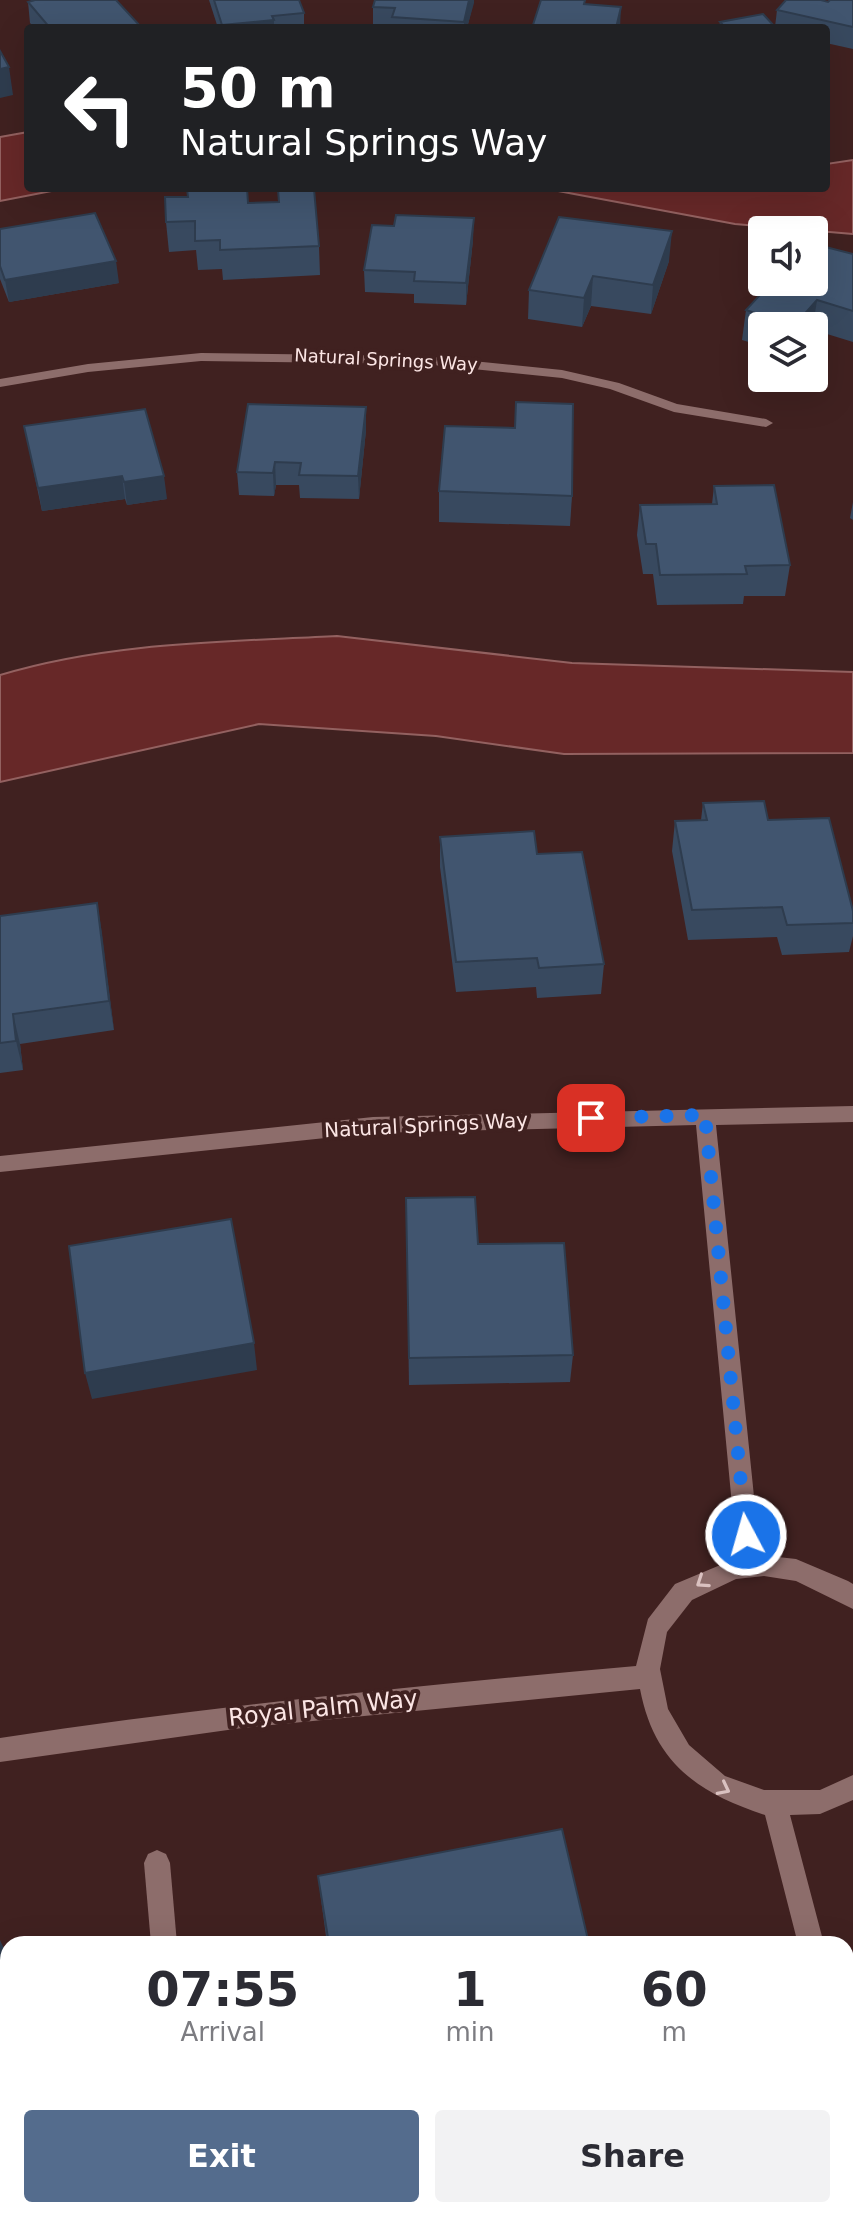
<!DOCTYPE html>
<style>
:root{--surface:#fff;--page:#f2f2f3;--text:#2b2b33;--muted:#7c7c81;--accent:#546c8d}
body{margin:0;font-family:"DejaVu Sans",sans-serif;background:var(--page);color:var(--text);height:100vh;display:flex;flex-direction:column;font-size:30px;white-space:nowrap}
*{box-sizing:border-box;margin:0}
p{font-size:26px;color:var(--muted)}
.icon{flex:none;width:44px;height:44px;fill:none;stroke:currentColor;stroke-width:2;stroke-linecap:round;stroke-linejoin:round}
.map{position:relative;flex:1;overflow:hidden}
.sheet{position:absolute;left:0px;top:1936px;width:854px;height:282px;display:flex;flex-direction:column;background:var(--surface);border-radius:24px 24px 0 0;box-shadow:0 8px 32px #0002}
.sheet>*{flex:none}
.banner{position:absolute;left:24px;top:24px;width:806px;height:168px;border-radius:8px;box-shadow:0 8px 32px #0002;background:#202124;color:#fff;overflow:hidden}
.buttons{position:absolute;left:748px;top:216px;display:grid;gap:16px}
.buttons a{display:grid;place-items:center;width:80px;height:80px;border-radius:8px;background:var(--surface);box-shadow:0 8px 32px #0002;font-size:40px}
.pin{position:absolute;display:grid;place-items:center;width:68px;height:68px;color:#fff;margin:-34px;border-radius:16px;box-shadow:0 4px 12px #0006}
.me{position:absolute;width:88px;margin:-44px;rotate:354deg;stroke-linejoin:round;filter:drop-shadow(0 0 6px #0008)}
.turn{display:flex;align-items:center;gap:28px;height:168px;padding:0 24px;font-size:36px}
.turn .icon{width:104px;height:104px;stroke-width:2.5}
.turn b{display:block;font-size:56px;line-height:68px}
.eta{display:flex;justify-content:space-evenly;align-items:center;height:136px;text-align:center}
.eta b{font-size:48px;font-weight:700;line-height:56px}
.primary-button{display:flex;gap:16px;margin-top:auto;padding:16px 24px}
.primary-button a{flex:1;height:92px;border-radius:8px;background:var(--accent);color:#fff;font-size:32px;font-weight:700;line-height:92px;text-align:center}
.primary-button a+a{background:var(--page);color:var(--text)}
.map>svg:first-child{display:block}
.water{fill:#672828;stroke:#936160;stroke-width:2}
.lines{fill:none;stroke-linecap:round;stroke-linejoin:round}
.minor{fill:#8d6d6b;fill-rule:evenodd}
.wall{fill:#38495f}
.shaded-wall{fill:#2e3c4e}
.building{fill:#41556f;stroke:#2e3c4e;stroke-width:2}
.oneway{stroke:#dac1c0}
.route{stroke:#1a73e8;stroke-width:14;stroke-dasharray:0 25.2}
.labels{text-anchor:middle;stroke-width:8;stroke-linejoin:round;paint-order:stroke}
.far-street-label{font-size:18px;fill:#fbe5e4;stroke:#402120}
.street-label{font-size:20px;fill:#fbe5e4;stroke:#402120}
.near-street-label{font-size:24px;fill:#fbe5e4;stroke:#402120}
</style>
<div class="map">
<svg width="853" height="2217" viewBox="0 0 853 2217">
<rect width="100%" height="100%" fill="#402120"/>
<g class="water">
<polygon points="28,132 28,188 67,188 0,201 0,137"/>
<polygon points="853,160 853,234 735,224 542,188 826,188 826,164"/>
<path d="M337,636L572,663L853,672V753L564,754L436,736L259,724L0,782V675C109,642 224,642 337,636Z"/>
</g>
<g class="lines">
<g class="minor">
<polygon points="201,353 423,356 562,370 619,383 677,404 766,419 773,423 766,427 674,412 610,389 562,378 423,364 201,361 88,372 0,387 0,379 88,364"/>
<path d="M853,1106V1122L716,1125L760,1555L796,1559L848,1581L853,1584V1609L796,1581L764,1576L736,1579L692,1600L667,1632L660,1669L668,1709L689,1745L725,1776L764,1790H820L853,1775V1800L820,1814L790,1815L824,1944H798L765,1815C698,1793 654,1763 640,1689L242,1728L0,1762V1738C211,1706 423,1685 636,1666L648,1619L675,1584L737,1558L696,1125L373,1133L0,1172V1156L373,1117Z"/>
<polygon points="157,1850 166,1854 170,1863 177,1944 151,1944 144,1863 148,1854"/>
<polygon points="846,2067 853,2070 853,2122 846,2119"/>
<polygon points="171,2210 199,2210 200,2217 172,2217"/>
</g>
</g>
<g class="wall">
<polygon points="209,0 299,0 304,13 304,28 218,28"/>
<polygon points="375,0 474,0 467,28 373,28 373,7"/>
<polygon points="853,0 853,49 826,43 826,28 719,28 720,22 775,27 777,10 828,2"/>
<polygon points="28,2 142,28 35,28 30,23"/>
<polygon points="188,197 248,203 319,246 320,275 223,280 222,269 198,270 196,250 169,252 166,222"/>
<polygon points="0,229 119,283 9,302 0,279"/>
<polygon points="473,240 466,305 414,303 414,294 365,292 364,270"/>
<polygon points="853,254 853,342 814,330 814,326 762,326 762,346 742,340 746,310"/>
<polygon points="669,261 651,314 591,306 582,327 528,319 529,290"/>
<polygon points="24,426 167,499 127,505 125,499 42,511"/>
<polygon points="366,430 359,499 300,498 299,485 276,485 274,496 239,495 237,472"/>
<polygon points="714,486 790,565 785,596 744,596 743,604 657,605 653,574 643,574 637,535 640,505 712,504"/>
<polygon points="439,491 572,496 570,526 439,522"/>
<polygon points="853,502 853,520 850,518"/>
<polygon points="703,803 768,820 853,911 853,936 849,952 782,955 777,937 688,940 672,851 675,821 701,820"/>
<polygon points="440,837 537,854 604,964 601,994 537,998 536,987 456,992 440,867"/>
<polygon points="97,903 114,1030 20,1044 23,1070 0,1073 0,916"/>
<polygon points="406,1198 478,1244 573,1355 570,1382 409,1385"/>
<polygon points="318,1876 589,1944 327,1944"/>
</g>
<g class="shaded-wall">
<polygon points="469,0 474,0 474,3 467,28 464,28 464,22"/>
<polygon points="621,7 620,28 616,28"/>
<polygon points="274,20 274,28 222,28 222,25"/>
<polygon points="9,67 13,95 0,98 0,69"/>
<polygon points="474,218 473,240 466,305 466,283"/>
<polygon points="672,231 669,261 651,314 653,285"/>
<polygon points="116,261 119,283 9,302 5,280"/>
<polygon points="593,276 591,306 582,327 584,298"/>
<polygon points="817,300 813,326 794,326"/>
<polygon points="366,407 366,430 359,499 358,476"/>
<polygon points="275,462 276,485 274,496 273,473"/>
<polygon points="122,476 125,499 42,511 38,488"/>
<polygon points="164,476 167,499 127,505 124,482"/>
<polygon points="97,903 102,933 114,1030 109,1001"/>
<polygon points="13,1014 20,1044 23,1070 16,1041"/>
<polygon points="254,1343 257,1370 92,1399 85,1373"/>
<polygon points="0,1940 5,1951 8,2010 8,2210 18,2210 18,2217 8,2217 0,2049"/>
</g>
<g class="building">
<polygon points="35,0 116,0 142,28 50,28 28,2"/>
<polygon points="214,0 299,0 304,13 272,16 274,20 222,25"/>
<polygon points="375,0 469,0 464,22 392,17 395,8 373,7"/>
<polygon points="541,0 585,0 584,4 621,7 616,28 532,28"/>
<polygon points="786,0 821,0 828,2 830,0 853,0 853,27 777,10"/>
<polygon points="763,14 776,28 726,28 720,22"/>
<polygon points="0,51 9,67 0,69"/>
<polygon points="209,188 247,188 248,203 279,202 278,190 314,189 319,246 220,250 220,240 195,241 195,221 166,222 165,197 188,197 187,189"/>
<polygon points="95,213 116,261 5,280 0,266 0,229"/>
<polygon points="396,215 474,218 466,283 414,281 415,272 364,270 372,225 394,226"/>
<polygon points="559,217 672,231 653,285 593,276 584,298 529,290"/>
<polygon points="814,244 853,254 853,311 817,300 794,326 746,310 772,282 814,282"/>
<polygon points="516,402 573,404 572,496 439,491 445,426 515,428"/>
<polygon points="248,404 366,407 358,476 299,475 301,463 275,462 273,473 237,472"/>
<polygon points="145,409 164,476 124,482 122,476 38,488 24,426"/>
<polygon points="774,485 790,565 745,566 747,574 660,575 656,544 646,544 640,505 717,504 714,486"/>
<polygon points="764,801 768,820 829,818 853,911 853,923 787,925 782,907 692,910 675,821 707,820 703,803"/>
<polygon points="534,831 537,854 582,852 604,964 539,968 537,958 456,962 440,837"/>
<polygon points="97,903 109,1001 13,1014 16,1041 0,1043 0,916"/>
<polygon points="475,1197 478,1244 564,1243 573,1355 409,1358 406,1198"/>
<polygon points="231,1219 254,1343 85,1373 69,1246"/>
<polygon points="562,1829 589,1944 329,1944 318,1876"/>
<polygon points="0,2049 8,2217 0,2217"/>
<polygon points="371,2210 652,2210 653,2217 372,2217"/>
</g>
<defs><path id="oneway-chevron" d="M-2-3.5L2.5 0L-2 3.5" fill="none" stroke-width="1.6" stroke-linecap="round" stroke-linejoin="round" transform="scale(2)"/></defs>
<g class="oneway">
<use href="#oneway-chevron" transform="translate(702 1582) rotate(146)"/>
<use href="#oneway-chevron" transform="translate(724 1789) rotate(27)"/>
</g>
<g class="lines">
<polyline class="route" points="591,1118 705,1115 746,1535"/>
</g>
<g class="labels">
<g class="far-street-label">
<text transform="translate(386 360) rotate(3)" y="6">Natural Springs Way</text>
</g>
<g class="street-label">
<text transform="translate(426 1125) rotate(-3)" y="7">Natural Springs Way</text>
</g>
<g class="near-street-label">
<text transform="translate(323 1708) rotate(-6)" y="8">Royal Palm Way</text>
</g>
</g>
</svg>
<div class="buttons">
<a><svg class="icon" aria-label="sound" viewBox="0 0 24 24"><path d="M4 9h4l5-4v14l-5-4H4zM17 9q2 3 0 6"/></svg></a>
<a><svg class="icon" aria-label="layers" viewBox="0 0 24 24"><path d="M12 4l9 5-9 5-9-5zM3 14l9 5 9-5"/></svg></a>
</div>
<div class="pin" style="left:591px;top:1118px;background:#d93025"><svg class="icon" aria-label="arrive" viewBox="0 0 24 24"><path d="M6 21V4h12l-3 4 3 4H6"/></svg></div>
<svg class="me" style="left:746px;top:1535px" viewBox="-20 -20 40 40"><circle r="17" fill="#1a73e8" stroke="#fff" stroke-width="3"/><path d="M0-11L8 9 0 5-8 9z" fill="#fff"/></svg>
<div class="banner">
<div class="turn"><svg class="icon" aria-label="left" viewBox="0 0 24 24"><path d="M17 20v-9H6M10 6l-5 5 5 5"/></svg><div><b>50 m</b>Natural Springs Way</div></div>
</div>
<section class="sheet">
<div class="eta">
<div><b>07:55</b><p>Arrival</p></div>
<div><b>1</b><p>min</p></div>
<div><b>60</b><p>m</p></div>
</div>
<div class="primary-button"><a>Exit</a><a>Share</a></div>
</section>
</div>
